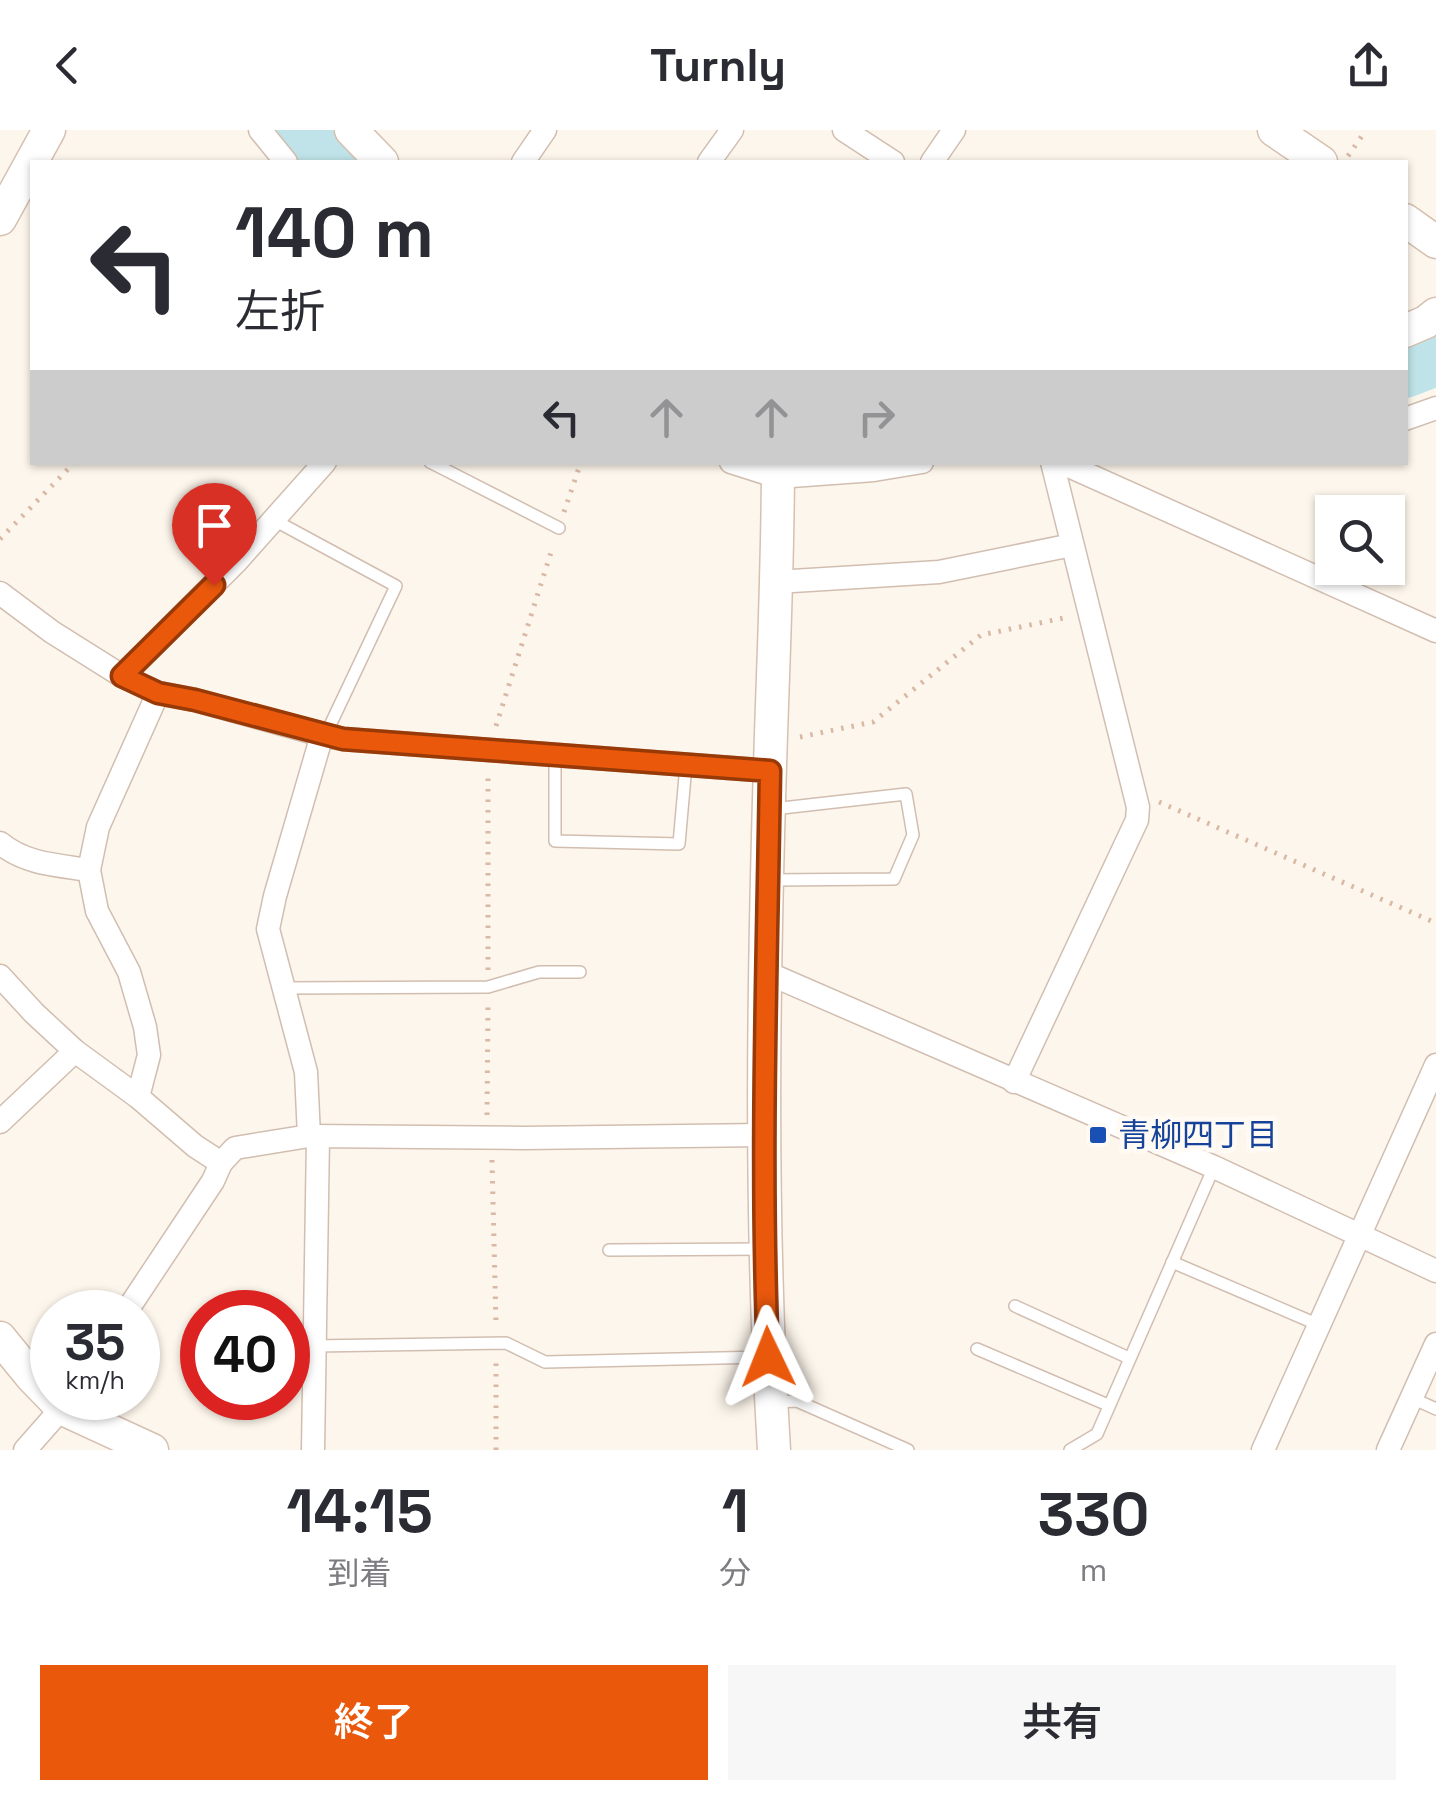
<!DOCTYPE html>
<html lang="ja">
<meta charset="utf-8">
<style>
:root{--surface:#fff;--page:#f7f7f7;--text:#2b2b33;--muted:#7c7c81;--accent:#ea580c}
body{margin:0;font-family:"Space Grotesk","Noto Sans JP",sans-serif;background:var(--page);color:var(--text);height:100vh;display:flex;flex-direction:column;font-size:38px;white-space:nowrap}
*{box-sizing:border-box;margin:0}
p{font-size:32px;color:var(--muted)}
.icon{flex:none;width:55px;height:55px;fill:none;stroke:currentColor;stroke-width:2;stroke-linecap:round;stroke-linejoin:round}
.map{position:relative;height:1320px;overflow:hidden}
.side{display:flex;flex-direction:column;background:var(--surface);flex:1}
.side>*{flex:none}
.banner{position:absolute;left:30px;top:30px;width:1378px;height:305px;border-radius:0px;box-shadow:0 2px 8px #0004;background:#fff;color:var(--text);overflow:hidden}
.controls{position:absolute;left:1315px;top:365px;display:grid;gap:20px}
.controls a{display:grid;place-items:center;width:90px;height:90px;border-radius:0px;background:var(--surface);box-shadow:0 2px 8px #0004;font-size:50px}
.speed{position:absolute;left:30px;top:1160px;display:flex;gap:20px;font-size:50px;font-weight:700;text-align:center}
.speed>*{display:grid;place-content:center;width:130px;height:130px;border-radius:50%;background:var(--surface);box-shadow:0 2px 8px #0004;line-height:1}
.speed small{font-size:25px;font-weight:400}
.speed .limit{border:15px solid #d22;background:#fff;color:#111}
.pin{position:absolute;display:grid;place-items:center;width:85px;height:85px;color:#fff;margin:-102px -42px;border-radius:50% 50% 50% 0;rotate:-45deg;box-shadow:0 0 10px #0007}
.pin .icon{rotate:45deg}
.me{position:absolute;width:110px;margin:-55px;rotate:358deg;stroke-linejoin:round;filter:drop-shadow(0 0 8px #0008)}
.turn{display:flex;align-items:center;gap:35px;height:210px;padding:0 40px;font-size:45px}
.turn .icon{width:130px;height:130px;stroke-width:2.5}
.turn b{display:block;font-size:70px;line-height:85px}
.lanes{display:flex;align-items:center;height:95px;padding:0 40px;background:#0003;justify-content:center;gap:50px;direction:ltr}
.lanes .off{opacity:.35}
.eta{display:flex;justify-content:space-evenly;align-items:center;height:170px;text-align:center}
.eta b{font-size:60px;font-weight:600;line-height:70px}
.button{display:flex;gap:20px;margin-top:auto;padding:20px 40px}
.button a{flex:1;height:115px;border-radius:0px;background:var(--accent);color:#fff;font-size:40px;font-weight:600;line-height:115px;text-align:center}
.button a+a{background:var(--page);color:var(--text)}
header{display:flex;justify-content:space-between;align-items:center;height:130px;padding:0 40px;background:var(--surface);font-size:45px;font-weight:600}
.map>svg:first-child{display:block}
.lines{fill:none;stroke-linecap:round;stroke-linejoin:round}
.river{stroke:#bfe3e8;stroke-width:50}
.lane-casing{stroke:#d1beb0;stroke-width:14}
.street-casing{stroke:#d1beb0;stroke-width:25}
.secondary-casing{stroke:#d6c0b0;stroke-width:35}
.path{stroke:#d9b8a5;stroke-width:5;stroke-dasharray:2.5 8;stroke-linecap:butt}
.lane{stroke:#fff;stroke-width:11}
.street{stroke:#fff;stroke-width:22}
.secondary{stroke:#fff;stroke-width:32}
.route-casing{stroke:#983908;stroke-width:25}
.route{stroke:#ea580c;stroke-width:18}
.transit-dot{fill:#1a4fb4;stroke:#fffaf3;stroke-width:4}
.labels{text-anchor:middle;stroke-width:10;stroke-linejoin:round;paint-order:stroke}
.transit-label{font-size:32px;fill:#164399;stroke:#fffaf3;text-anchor:start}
</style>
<header><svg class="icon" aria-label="back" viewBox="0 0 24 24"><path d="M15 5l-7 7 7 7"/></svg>Turnly<svg class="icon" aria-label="share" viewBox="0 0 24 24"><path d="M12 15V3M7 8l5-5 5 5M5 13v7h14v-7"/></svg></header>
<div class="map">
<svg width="1436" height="1320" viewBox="0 0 1436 1320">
<rect width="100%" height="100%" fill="#fdf6ec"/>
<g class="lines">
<g class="river">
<polyline points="297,0 330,32"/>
<polyline points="1405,243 1436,231"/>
</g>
<defs>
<g id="lane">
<polyline points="430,332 559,398"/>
<polyline points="274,390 396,456 325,606"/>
<polyline points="555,625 555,711 679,714 686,635"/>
<polyline points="771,750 894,749 913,705 906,664 773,679"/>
<polyline points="284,858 488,857 539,842 580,842"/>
<polyline points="609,1120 764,1119"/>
<polyline points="1172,1132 1319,1195"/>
<polyline points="1015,1176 1129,1228"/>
<polyline points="314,1216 506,1213 545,1232 765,1227"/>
<polyline points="977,1219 1108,1275"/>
<polyline points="1412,1268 1436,1279"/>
<polyline points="776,1272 797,1271 908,1320"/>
<polyline points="1070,1320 1097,1304 1214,1037"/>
</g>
<g id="street">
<polyline points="260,0 286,32"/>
<polyline points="844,0 893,32"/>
<polyline points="523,32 545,0"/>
<polyline points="709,32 732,0"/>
<polyline points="932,32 954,0"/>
<polyline points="1405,289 1436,278"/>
<polyline points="731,332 778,347 874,340 922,332"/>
<polyline points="1060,332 1436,501"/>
<polyline points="776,452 939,442 1072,415"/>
<polyline points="0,463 52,502 122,546 158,563 195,570 325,606 343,609 770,641"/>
<polyline points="122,546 236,432 325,332"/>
<path d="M0,713C25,734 57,735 89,740"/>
<polyline points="765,842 1214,1037 1436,1141"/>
<polyline points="0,846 34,883 75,921 138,967 195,1016 221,1033 235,1018 309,1006 524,1008 765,1005"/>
<polyline points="1014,952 1137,690 1138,677 1052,332"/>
<polyline points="138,967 149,925 145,897 129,842 97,781 89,740 98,697 158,563"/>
<polyline points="0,992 75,921"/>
<polyline points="309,1006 306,942 268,799 275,766 322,605"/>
<polyline points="126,1182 213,1051 221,1033"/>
<polyline points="25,1320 69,1270"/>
<polyline points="313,1320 318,1007"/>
<polyline points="1263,1320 1436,935"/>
<polyline points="1388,1320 1436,1214"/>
</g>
<g id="secondary">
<polyline points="351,0 382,32"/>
<polyline points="1274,0 1321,32"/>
<polyline points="0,89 49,0"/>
<polyline points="1405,90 1436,112"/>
<polyline points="1405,201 1426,192 1436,184"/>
<polyline points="0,1208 31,1246 63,1279 152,1320"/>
<path d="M774,1320C760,1092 763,865 770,636C773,535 778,434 778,332"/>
</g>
</defs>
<use href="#lane" class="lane-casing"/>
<use href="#street" class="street-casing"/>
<use href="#secondary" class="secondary-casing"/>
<g class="path">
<polyline points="1348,26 1366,0"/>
<polyline points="564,382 581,332"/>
<polyline points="0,409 75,332"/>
<polyline points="496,596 553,416"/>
<polyline points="800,607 873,592 981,505 1064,488"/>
<polyline points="1159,672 1436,793"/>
<polyline points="488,840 488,646"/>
<polyline points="487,985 488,876"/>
<polyline points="492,1030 496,1194"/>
<polyline points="496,1320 496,1230"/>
</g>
<use href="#lane" class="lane"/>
<use href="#street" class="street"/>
<use href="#secondary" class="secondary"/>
</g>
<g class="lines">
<defs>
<path id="route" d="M214,455L122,546L158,563L195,570L343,609L770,641C767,836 760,1032 768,1227"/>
</defs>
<use href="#route" class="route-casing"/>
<use href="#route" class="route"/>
</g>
<rect class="transit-dot" x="1088" y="995" width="20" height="20" rx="5"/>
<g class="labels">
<g class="transit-label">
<text x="1118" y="1016">青柳四丁目</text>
</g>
</g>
</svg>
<div class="controls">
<a><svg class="icon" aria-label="search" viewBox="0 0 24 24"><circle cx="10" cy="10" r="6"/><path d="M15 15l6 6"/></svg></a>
</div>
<div class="speed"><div>35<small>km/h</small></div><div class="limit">40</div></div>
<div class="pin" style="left:214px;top:455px;background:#d93025"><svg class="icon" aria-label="arrive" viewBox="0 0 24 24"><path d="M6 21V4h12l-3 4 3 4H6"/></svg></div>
<svg class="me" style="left:768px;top:1227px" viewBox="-20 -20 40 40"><path d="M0-17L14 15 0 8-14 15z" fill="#ea580c" stroke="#fff" stroke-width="4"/></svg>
<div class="banner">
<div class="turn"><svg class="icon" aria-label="left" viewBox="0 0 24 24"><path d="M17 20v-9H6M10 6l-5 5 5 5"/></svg><div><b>140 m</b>左折</div></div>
<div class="lanes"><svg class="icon" aria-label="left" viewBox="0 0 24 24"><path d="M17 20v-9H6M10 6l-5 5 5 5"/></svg><svg class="icon off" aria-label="ahead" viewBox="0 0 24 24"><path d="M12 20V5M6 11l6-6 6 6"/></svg><svg class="icon off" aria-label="ahead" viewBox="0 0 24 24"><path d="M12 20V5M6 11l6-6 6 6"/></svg><svg class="icon off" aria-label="right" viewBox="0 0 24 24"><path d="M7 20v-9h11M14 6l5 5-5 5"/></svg></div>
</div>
</div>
<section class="side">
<div class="eta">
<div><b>14:15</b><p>到着</p></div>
<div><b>1</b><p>分</p></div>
<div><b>330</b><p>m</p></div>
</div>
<div class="button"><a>終了</a><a>共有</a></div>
</section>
